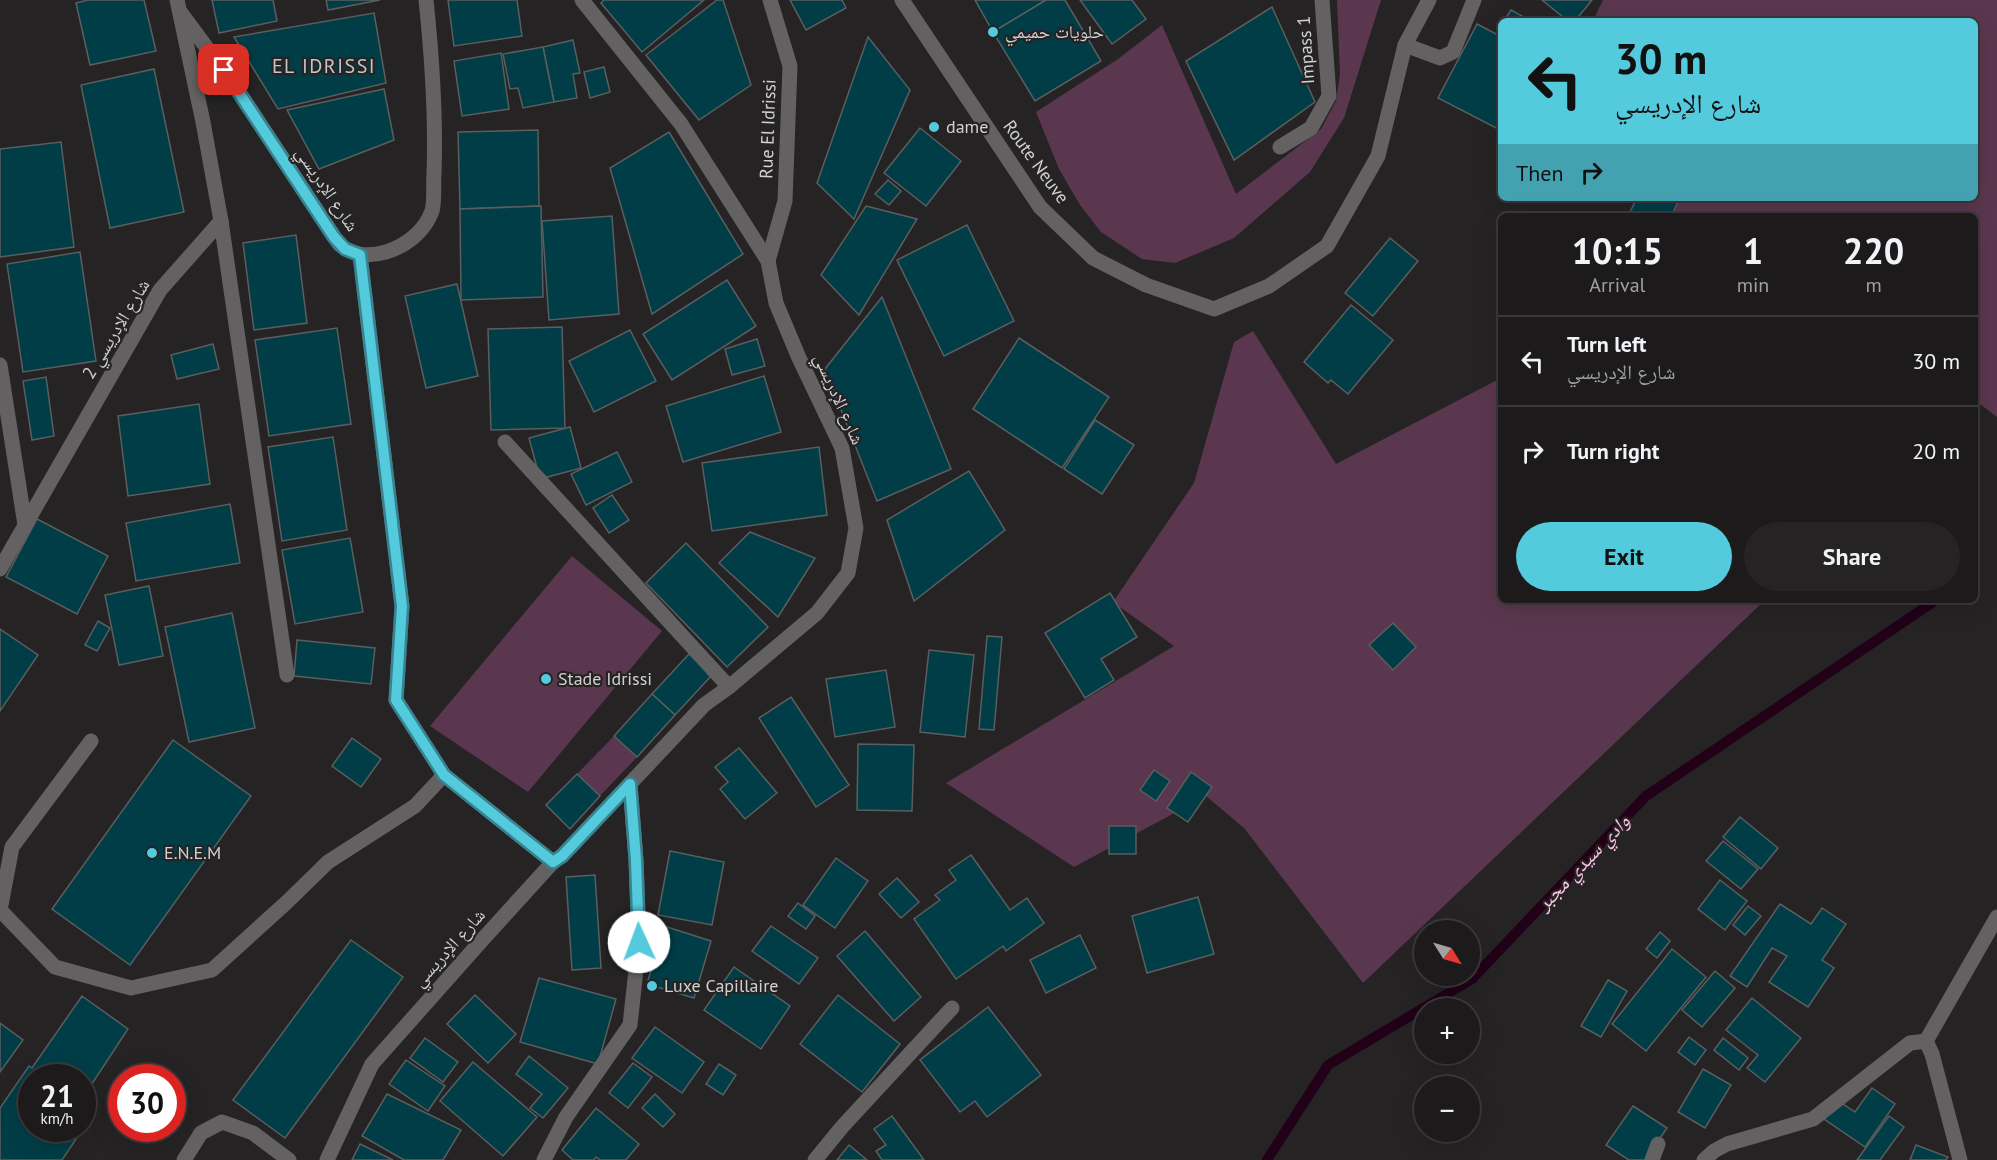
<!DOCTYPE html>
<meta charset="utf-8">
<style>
:root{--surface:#1c1a1b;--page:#252324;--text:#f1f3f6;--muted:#a0a1a3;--line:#3a383a;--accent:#54cadd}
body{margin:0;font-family:"PT Sans","Noto Naskh Arabic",sans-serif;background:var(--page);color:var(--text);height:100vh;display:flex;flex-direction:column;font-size:22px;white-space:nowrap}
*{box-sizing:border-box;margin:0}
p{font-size:20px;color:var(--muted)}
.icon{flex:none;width:33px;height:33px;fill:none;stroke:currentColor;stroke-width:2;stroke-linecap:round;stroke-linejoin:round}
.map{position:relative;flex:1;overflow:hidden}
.sheet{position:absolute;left:1498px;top:213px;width:480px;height:390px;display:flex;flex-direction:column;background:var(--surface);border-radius:9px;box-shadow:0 6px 24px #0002,0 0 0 2px var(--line)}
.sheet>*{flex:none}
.banner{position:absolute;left:1498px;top:18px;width:480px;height:183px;border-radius:9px;box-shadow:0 6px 24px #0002,0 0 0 2px var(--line);background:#54cadd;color:#111;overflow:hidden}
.needle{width:39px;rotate:127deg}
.controls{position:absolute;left:1414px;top:920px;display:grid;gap:12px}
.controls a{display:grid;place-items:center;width:66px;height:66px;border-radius:50%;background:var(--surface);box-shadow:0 6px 24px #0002,0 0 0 2px var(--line);font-size:30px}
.speed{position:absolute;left:18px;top:1064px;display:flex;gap:12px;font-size:30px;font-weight:700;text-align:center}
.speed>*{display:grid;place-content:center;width:78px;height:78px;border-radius:50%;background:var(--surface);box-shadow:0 6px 24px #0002,0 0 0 2px var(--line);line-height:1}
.speed small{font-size:15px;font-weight:400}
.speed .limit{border:9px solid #d22;background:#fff;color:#111}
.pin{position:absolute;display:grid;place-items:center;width:51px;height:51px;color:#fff;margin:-26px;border-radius:12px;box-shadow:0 3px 9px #0006}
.me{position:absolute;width:66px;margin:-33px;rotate:358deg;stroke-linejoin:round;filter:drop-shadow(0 0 4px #0008)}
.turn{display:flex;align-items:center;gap:21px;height:126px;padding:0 18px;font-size:27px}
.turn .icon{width:78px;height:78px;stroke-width:2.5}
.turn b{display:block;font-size:42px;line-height:51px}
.then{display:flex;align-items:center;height:57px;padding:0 18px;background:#0003;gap:12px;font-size:22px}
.eta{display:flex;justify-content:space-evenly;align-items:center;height:102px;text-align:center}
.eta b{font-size:36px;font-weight:800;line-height:42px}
.cta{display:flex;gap:12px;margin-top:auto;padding:12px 18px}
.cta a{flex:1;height:69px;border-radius:36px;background:var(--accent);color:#111;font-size:24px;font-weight:800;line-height:69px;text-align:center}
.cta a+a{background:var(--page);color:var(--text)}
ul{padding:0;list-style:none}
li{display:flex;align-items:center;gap:18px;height:90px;padding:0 18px;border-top:2px solid var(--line)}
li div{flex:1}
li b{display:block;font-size:22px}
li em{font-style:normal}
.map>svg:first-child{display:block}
.green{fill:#5a374e}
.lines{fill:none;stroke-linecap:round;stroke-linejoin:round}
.stream{stroke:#210018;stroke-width:10}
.building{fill:#003d46;stroke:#5a5e5e;stroke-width:1.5}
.lane{stroke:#636162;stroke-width:15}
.street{stroke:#636162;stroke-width:15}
.secondary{stroke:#636162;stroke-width:15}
.route-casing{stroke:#378390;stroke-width:15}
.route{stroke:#54cadd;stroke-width:10}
.poi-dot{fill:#54cadd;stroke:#252324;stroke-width:2}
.labels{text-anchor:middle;stroke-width:4.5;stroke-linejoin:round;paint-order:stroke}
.poi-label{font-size:18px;fill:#d2d1d1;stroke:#252324;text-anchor:start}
.street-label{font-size:18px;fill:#d2d1d1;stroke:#252324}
.neighbourhood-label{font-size:20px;letter-spacing:1.5px;fill:#c7c4c6;stroke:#252324}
.water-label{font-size:20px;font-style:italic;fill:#ffc3e8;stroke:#252324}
</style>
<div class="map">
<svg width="1997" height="1160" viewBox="0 0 1997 1160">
<rect width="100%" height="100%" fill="#252324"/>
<g class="green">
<polygon points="1337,0 1381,0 1344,118 1310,172 1234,238 1175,263 1142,259 1101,232 1080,205 1059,169 1036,112 1118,59 1162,25 1236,194 1321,129 1336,101 1340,74"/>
<polygon points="1603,0 1997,0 1997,417 1976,401 1976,216 1660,216 1661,198 1976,198 1976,21 1595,21 1596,14"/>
<polygon points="1253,331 1336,464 1501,378 1502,600 1765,600 1363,983 1244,828 1206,796 1074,867 946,783 1174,646 1113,602 1194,483 1234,342"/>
<polygon points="572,556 662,631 528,792 430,726"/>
<polygon points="614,736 637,757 600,796 577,774"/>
</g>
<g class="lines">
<polyline class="stream" points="1267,1160 1328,1065 1472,979 1646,796 1936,600"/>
</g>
<g class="building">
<polygon points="88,0 144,0 156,51 90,65 76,3"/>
<polygon points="212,0 273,0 277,21 219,33"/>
<polygon points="326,0 380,0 328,10"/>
<polygon points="448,0 517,0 522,36 454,46"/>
<polygon points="604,0 704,0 642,52 601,3"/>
<polygon points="717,0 723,0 751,85 699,120 646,55"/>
<polygon points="790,0 842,0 846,8 806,30"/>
<polygon points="975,0 1046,0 993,32"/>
<polygon points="1046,0 1065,0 1101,61 1035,101 993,32"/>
<polygon points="1080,0 1132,0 1146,19 1112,44"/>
<polygon points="1542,0 1592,0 1575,21 1568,21"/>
<polygon points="1272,7 1315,102 1234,160 1186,61"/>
<polygon points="1511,10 1531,21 1504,21"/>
<polygon points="374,13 386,83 278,109 234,37"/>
<polygon points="1477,24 1502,37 1502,131 1438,98"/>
<polygon points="868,37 910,90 854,219 817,183"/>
<polygon points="573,40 580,73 573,74 577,98 554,102 543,47"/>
<polygon points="543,47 554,102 523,108 518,88 510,89 503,54"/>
<polygon points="501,53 509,109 462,116 454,61"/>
<polygon points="604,67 610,92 590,98 584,72"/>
<polygon points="154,69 184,212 110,228 81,85"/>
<polygon points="384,89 394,140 319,169 287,110"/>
<polygon points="920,128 961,161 926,206 884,173"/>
<polygon points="538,130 539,206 460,209 458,132"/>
<polygon points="669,132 743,254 652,314 610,168"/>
<polygon points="61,142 74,247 0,257 0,149"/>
<polygon points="888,180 901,191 889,205 875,194"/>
<polygon points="1637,198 1680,198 1671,216 1628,216"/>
<polygon points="541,206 543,297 461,300 460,209"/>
<polygon points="866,206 917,219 859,315 821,275"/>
<polygon points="612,216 619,314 549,320 542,221"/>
<polygon points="967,225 1014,321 944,356 897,260"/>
<polygon points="296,235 307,323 254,330 243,243"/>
<polygon points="1390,238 1418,261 1373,316 1345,293"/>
<polygon points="80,252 96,361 23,372 7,264"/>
<polygon points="727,280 756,326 672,380 643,334"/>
<polygon points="457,284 478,376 426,388 405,296"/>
<polygon points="882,297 951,469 877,501 825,369"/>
<polygon points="1351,305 1393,340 1348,394 1331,380 1328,383 1304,362"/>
<polygon points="562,327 565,428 491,430 488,329"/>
<polygon points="337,328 351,424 269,436 255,340"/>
<polygon points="630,330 656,381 594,412 569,361"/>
<polygon points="1019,338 1109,397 1062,468 973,409"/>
<polygon points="757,339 765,366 732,375 725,349"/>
<polygon points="213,344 219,369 177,379 171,355"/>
<polygon points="764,376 781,432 683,462 666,406"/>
<polygon points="46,377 54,436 32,440 23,381"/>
<polygon points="199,404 210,484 128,496 118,416"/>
<polygon points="1095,420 1134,445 1102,494 1064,469"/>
<polygon points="570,427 581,468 540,479 529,438"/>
<polygon points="333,437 347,530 282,541 268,447"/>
<polygon points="819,447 827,515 712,531 702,463"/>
<polygon points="617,452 632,482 586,505 571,474"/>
<polygon points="969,471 1005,530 914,601 887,520"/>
<polygon points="612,495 629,520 609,533 593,508"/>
<polygon points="230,504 240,563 136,581 126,523"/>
<polygon points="37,519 108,556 77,614 6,577"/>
<polygon points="750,532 815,558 778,617 719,563"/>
<polygon points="350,538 363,612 295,624 282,550"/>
<polygon points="686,543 768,627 727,667 646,583"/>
<polygon points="149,586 163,656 119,665 105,595"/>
<polygon points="1110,593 1137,637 1101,659 1114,680 1085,698 1045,633"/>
<polygon points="232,613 255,728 189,742 165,627"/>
<polygon points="98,621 110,628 97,651 85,645"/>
<polygon points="1393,623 1416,647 1393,670 1369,645"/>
<polygon points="0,629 38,655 0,711"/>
<polygon points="987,636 1002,637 994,730 979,729"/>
<polygon points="297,640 375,648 371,684 294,676"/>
<polygon points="929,650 974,655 965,737 920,732"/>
<polygon points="689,654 712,675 675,715 652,694"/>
<polygon points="886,670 895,727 835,737 826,679"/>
<polygon points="652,694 675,715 637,757 614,736"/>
<polygon points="791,697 849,785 816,807 759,718"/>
<polygon points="352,738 381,759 361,787 332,766"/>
<polygon points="173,740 251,796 130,965 52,909"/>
<polygon points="858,744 914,745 912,811 857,810"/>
<polygon points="739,748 777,793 745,819 720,789 728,782 715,767"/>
<polygon points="1154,770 1170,781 1156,801 1140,790"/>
<polygon points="1191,772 1212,787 1188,822 1167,808"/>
<polygon points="577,774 600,796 570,829 546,805"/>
<polygon points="1740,817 1778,848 1761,869 1723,837"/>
<rect x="1109" y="826" width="27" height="28"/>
<polygon points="1723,841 1758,869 1741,889 1706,861"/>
<polygon points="670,851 724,862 712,925 658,915"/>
<polygon points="971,855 1010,910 1027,898 1044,923 1006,951 1003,946 956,979 914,919 940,900 935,895 956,880 949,870"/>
<polygon points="836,858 868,881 835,928 803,905"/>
<polygon points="595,875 601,968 572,970 566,877"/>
<polygon points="897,878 919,902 901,918 879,894"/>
<polygon points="1720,880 1747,901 1725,930 1698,909"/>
<polygon points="1198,897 1214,954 1147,973 1132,916"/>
<polygon points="798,903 815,916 806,929 788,916"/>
<polygon points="1780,904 1811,924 1822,908 1846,924 1822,960 1834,968 1808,1007 1769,982 1787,956 1772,948 1747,987 1730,976"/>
<polygon points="1748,906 1761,916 1745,935 1733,925"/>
<polygon points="664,926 711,941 694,998 647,984"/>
<polygon points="771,926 818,958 799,984 752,951"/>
<polygon points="865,931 921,997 894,1021 837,956"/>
<polygon points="1660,932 1670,941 1657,958 1646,949"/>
<polygon points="1080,935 1096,968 1046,993 1030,960"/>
<polygon points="351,940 403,977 285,1138 233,1100"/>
<polygon points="1672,949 1706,977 1646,1051 1612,1024"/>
<polygon points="734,967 790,1006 761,1049 704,1010"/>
<polygon points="1715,971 1735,988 1702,1027 1682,1010"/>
<polygon points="539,978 616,999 598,1064 520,1042"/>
<polygon points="1608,980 1627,991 1601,1037 1581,1026"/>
<polygon points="475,995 516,1034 488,1063 447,1024"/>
<polygon points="838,995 900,1044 862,1092 800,1044"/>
<polygon points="82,996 128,1029 82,1099 82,1077 32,1077 32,1128 82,1128 82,1103 95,1111 62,1160 0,1160 0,1108 29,1066 32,1068"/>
<polygon points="1752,998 1801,1038 1765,1082 1747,1068 1758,1055 1726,1030"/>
<polygon points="988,1007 1041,1075 987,1117 975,1101 960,1112 920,1060"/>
<polygon points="0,1023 23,1040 0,1072"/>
<polygon points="655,1027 704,1062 682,1093 632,1058"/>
<polygon points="1689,1037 1706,1050 1695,1065 1678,1052"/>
<polygon points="425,1038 458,1062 443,1082 410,1058"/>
<polygon points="1723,1038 1748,1058 1739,1070 1714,1050"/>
<polygon points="529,1056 568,1088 543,1118 530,1108 542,1094 516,1074"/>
<polygon points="406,1060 445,1086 428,1111 389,1084"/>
<polygon points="473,1062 537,1117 503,1156 440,1101"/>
<polygon points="633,1063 652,1077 628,1108 609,1093"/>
<polygon points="719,1064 736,1075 723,1095 706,1084"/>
<polygon points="1703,1069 1731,1085 1705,1128 1678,1112"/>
<polygon points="1872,1088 1895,1104 1865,1147 1824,1119 1837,1100 1855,1112"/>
<polygon points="387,1094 461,1130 443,1160 404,1160 362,1136"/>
<polygon points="655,1094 675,1114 663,1127 642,1108"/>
<polygon points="1633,1106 1667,1128 1645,1160 1629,1160 1606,1145"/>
<polygon points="596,1108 639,1144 626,1160 600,1160 596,1157 594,1160 573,1160 562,1150"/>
<polygon points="892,1116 924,1160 882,1160 876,1151 886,1145 874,1129"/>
<polygon points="1889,1116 1904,1127 1880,1160 1857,1160"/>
<polygon points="360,1144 393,1160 352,1160"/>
<polygon points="849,1145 867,1160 837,1160"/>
<polygon points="1916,1145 1948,1157 1946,1160 1910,1160"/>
</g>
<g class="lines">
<g class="lane">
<polyline points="360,255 402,606 396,700 444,775 553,862"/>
<polyline points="505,442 729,687"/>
<polyline points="91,741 12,847 0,910 55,967 131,988 212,970 287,902 328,862 415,806 444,775"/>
<polyline points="184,1160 201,1133 222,1122 253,1133 289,1160"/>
</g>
<g class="street">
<path d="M181,13L235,86L339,244C353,256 368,257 386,252C406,246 425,231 432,211C435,200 433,185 434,174C436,117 432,57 426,0"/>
<polyline points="1405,45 1440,58 1453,52 1474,0"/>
<polyline points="1280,147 1311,128 1329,96 1322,0"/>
<polyline points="221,221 287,675"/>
<polyline points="768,261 785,201 790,66 770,0"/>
<polyline points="0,365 25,525"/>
<polyline points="0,569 160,290 221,221 203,122 177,0"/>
<polyline points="1926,1041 1997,917"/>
<polyline points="327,1160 372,1064 483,939 553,862 562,856 704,705 729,687 817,613 848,573 856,528 842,448 799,358 776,303 768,261 681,124 582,0"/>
<polyline points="544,1160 566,1117 630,1025 639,942 636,860 630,784"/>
<polyline points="815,1160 842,1127 952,1008"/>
<polyline points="1652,1160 1658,1144"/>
<polyline points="1704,1160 1714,1151 1727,1144 1813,1119 1910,1043 1926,1041 1932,1054 1960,1160"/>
</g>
<polyline class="secondary" points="902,0 1040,207 1093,258 1146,285 1214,309 1269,286 1327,246 1378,156 1405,45 1429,0"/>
</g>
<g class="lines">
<defs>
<polyline id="route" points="224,70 334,237 345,249 360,255 402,606 396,700 444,775 553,862 562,856 630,784 636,860 639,942"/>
</defs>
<use href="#route" class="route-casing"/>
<use href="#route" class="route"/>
</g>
<g class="poi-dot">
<circle cx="993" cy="32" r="6"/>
<circle cx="934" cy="127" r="6"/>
<circle cx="546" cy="679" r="6"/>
<circle cx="152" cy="853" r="6"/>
<circle cx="652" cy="986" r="6"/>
</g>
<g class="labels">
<g class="poi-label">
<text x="1005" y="38">حلويات حميمي</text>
<text x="946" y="133">dame</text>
<text x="558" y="685">Stade Idrissi</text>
<text x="164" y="859">E.N.E.M</text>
<text x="664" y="992">Luxe Capillaire</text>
</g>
<g class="street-label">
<text transform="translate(1306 50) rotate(-94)" y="6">Impass 1</text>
<text transform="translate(768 129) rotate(-88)" y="6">Rue El Idrissi</text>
<text transform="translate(1036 162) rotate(54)" y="6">Route Neuve</text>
<text transform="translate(327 189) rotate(56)" y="6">شارع الإدريسي</text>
<text transform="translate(116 329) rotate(-59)" y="6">شارع الإدريسي 2</text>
<text transform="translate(839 399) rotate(66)" y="6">شارع الإدريسي</text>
<text transform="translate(449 948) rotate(-48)" y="6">شارع الإدريسي</text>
</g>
<g class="neighbourhood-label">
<text x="324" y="73">EL IDRISSI</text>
</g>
<g class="water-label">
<text transform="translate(1583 862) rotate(-46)" y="7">وادي سيدي مجبر</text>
</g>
</g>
</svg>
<div class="controls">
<a><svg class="needle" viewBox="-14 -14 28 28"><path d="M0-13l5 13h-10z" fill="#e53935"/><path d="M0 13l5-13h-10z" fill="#a0a1a3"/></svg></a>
<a>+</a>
<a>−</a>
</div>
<div class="speed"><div>21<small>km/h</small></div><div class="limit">30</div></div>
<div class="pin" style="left:224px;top:70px;background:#d93025"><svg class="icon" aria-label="arrive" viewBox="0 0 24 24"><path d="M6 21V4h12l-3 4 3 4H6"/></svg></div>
<svg class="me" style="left:639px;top:942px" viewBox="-20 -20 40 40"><circle r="19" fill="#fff"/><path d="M0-13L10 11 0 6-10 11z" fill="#54cadd"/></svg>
<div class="banner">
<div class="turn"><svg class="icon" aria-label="left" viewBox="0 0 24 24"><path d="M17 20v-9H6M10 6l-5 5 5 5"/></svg><div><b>30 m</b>شارع الإدريسي</div></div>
<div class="then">Then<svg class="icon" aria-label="right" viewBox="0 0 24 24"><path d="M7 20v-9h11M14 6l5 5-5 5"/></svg></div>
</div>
<section class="sheet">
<div class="eta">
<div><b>10:15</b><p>Arrival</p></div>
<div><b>1</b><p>min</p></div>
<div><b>220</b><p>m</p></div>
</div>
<ul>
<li><svg class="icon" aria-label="left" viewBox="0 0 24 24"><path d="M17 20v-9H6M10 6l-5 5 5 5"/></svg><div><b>Turn left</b><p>شارع الإدريسي</p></div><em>30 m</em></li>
<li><svg class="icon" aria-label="right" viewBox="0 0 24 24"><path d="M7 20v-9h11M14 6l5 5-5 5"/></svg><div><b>Turn right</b></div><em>20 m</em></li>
</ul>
<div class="cta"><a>Exit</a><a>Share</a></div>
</section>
</div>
